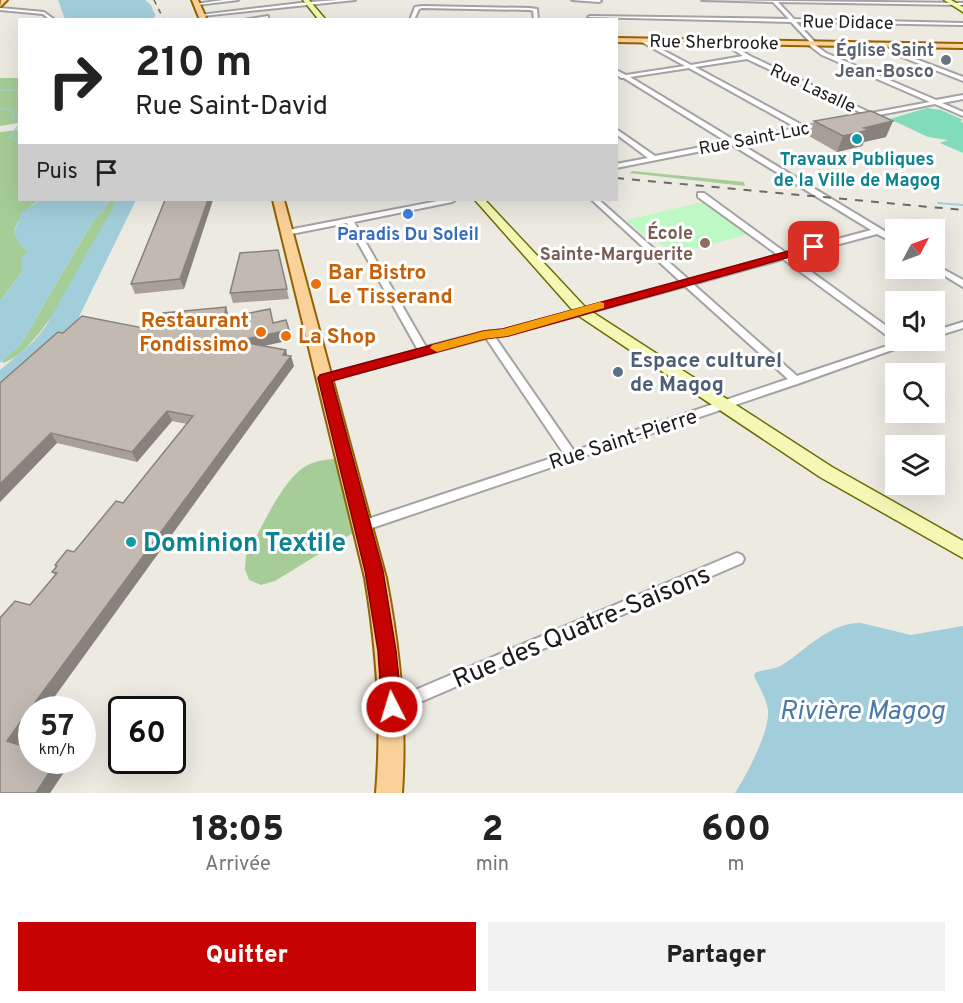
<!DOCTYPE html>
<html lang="fr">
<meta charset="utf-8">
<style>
:root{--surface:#fff;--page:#f2f2f2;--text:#222;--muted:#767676;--accent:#c60302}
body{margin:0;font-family:Overpass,sans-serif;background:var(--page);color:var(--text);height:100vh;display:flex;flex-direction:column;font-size:22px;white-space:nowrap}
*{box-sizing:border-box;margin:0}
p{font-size:20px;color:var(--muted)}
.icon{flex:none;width:33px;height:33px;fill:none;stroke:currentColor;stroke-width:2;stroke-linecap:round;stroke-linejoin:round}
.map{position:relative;height:793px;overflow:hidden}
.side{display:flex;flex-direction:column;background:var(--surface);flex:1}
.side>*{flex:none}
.top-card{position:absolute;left:18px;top:18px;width:600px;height:183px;border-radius:0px;box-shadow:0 6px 24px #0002;background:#fff;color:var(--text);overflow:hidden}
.needle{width:39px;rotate:49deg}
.controls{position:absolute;left:885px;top:219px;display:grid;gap:12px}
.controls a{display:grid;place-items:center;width:60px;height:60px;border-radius:0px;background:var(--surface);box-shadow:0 6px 24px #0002;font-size:30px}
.speed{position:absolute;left:18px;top:696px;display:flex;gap:12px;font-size:30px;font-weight:700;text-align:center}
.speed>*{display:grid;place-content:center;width:78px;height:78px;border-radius:50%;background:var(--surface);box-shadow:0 6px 24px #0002;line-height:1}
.speed small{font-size:15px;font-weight:400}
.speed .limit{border:3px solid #111;border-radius:9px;background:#fff;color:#111}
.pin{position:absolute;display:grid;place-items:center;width:51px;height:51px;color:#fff;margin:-26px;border-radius:12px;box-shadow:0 3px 9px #0006}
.me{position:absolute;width:66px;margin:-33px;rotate:355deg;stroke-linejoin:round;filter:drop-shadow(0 0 4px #0008)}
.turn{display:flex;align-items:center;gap:21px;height:126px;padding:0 18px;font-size:27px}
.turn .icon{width:78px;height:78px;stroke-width:2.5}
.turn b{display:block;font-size:42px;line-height:51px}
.then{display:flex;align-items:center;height:57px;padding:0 18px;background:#0003;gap:12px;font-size:22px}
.eta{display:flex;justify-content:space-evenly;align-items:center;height:102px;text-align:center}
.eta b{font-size:36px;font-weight:800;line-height:42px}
.action{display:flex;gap:12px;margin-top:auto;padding:12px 18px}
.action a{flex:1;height:69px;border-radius:0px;background:var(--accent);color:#fff;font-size:24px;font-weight:800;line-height:69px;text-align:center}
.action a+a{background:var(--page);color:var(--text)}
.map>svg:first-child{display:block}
.forest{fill:#a6cd97}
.park{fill:#bef8c3}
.pitch{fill:#80dcb9}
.water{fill:#a2cedb}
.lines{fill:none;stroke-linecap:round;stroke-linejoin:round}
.stream-far1{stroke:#a2cedb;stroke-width:1.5}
.stream{stroke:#a2cedb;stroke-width:2}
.street-casing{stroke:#a3a3a3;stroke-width:4}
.secondary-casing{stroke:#647006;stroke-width:3}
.primary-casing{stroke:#936302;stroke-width:4}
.street{fill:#fff;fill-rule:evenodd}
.secondary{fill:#f5f8b5;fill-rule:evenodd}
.primary{fill:#fbd19a;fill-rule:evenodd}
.rail-far1{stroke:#6a6a6a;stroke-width:1.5;stroke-dasharray:5 5;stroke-linecap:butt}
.rail{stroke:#6a6a6a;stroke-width:2;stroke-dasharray:8 8;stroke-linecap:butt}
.wall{fill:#a79f98}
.shaded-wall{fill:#88827c}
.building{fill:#c2b9b1;stroke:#88827c;stroke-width:1.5}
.route{fill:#c60302;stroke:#810201;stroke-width:1.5}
.slow{fill:#f59e0b}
.worship-dot{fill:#6b7280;stroke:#fff;stroke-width:2}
.culture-dot{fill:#0f9aa8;stroke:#fff;stroke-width:2}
.shop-dot{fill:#3f7fe0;stroke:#fff;stroke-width:2}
.education-dot{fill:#8d6e63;stroke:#fff;stroke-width:2}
.food-dot{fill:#e8710a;stroke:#fff;stroke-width:2}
.service-dot{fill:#5c6f8a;stroke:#fff;stroke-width:2}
.labels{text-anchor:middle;stroke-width:6;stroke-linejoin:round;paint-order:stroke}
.far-street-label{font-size:18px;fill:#1c1c1c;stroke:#fff}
.far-worship-label{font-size:18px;font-weight:bold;fill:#5b616d;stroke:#fff;text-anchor:end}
.far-culture-label{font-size:18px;font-weight:bold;fill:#0d838f;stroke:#fff}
.far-education-label{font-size:18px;font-weight:bold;fill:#785e54;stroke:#fff;text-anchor:end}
.far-shop-label{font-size:18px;font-weight:bold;fill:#366cbe;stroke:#fff}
.food-label{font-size:21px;font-weight:bold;fill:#c56008;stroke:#fff;text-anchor:start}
.service-label{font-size:21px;font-weight:bold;fill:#4e5e75;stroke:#fff;text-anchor:start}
.street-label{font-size:21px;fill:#1c1c1c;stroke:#fff}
.near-culture-label{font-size:26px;font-weight:bold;fill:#0d838f;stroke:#fff;text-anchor:start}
.near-street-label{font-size:26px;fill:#1c1c1c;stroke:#fff}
.near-water-label{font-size:27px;font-style:italic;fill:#4a7aaa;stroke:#fff}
</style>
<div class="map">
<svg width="963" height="793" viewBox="0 0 963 793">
<rect width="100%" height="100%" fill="#edeae2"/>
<g class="forest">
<polygon points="0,78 19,78 20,122 18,123 0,126"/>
<path d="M19,130L20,200H40C26,207 19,216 14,232L22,246L28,250L22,259V272L0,301V132Z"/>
<polygon points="633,171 744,182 745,186 629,173"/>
<path d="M109,200H117C95,240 45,350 3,363L2,361L21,344L94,219L102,213Z"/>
<path d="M337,458L353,533L275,581L261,585L249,580L245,569L246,556C260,532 284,474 310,464C318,460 329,460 337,458Z"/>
</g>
<polygon class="park" points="704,202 748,234 683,252 679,249 668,249 653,237 647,238 626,220"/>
<polygon class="pitch" points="927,108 941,110 963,120 960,121 963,123 963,153 940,143 948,140 928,137 890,119"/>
<g class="water">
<polygon points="58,0 145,0 151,5 155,15 154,20 65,19"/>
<polygon points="40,200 109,200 102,213 94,219 21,344 0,363 0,301 22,272 22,257 28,250 19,244 14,232 22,212"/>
<polygon points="117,200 136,200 76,323 0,399 0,370 34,341 46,326"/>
<path d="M861,623L911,635L963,626V793H735C746,776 770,731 768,711C767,699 759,687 754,676L755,673C764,669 774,670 782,665C806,650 830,622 861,623Z"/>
</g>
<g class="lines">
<g class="stream-far1">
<polyline points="0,90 20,90"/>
<polyline points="0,108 13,111 13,118 20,118"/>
<polyline points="20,124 9,137 20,142"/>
</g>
<polyline class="stream" points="938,203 963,205"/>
<defs>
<g id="street">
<polygon points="224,0 238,0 197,5 195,4"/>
<polygon points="339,0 355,0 202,16 200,15 309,2"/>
<polygon points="572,0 600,0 601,1 599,2"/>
<path d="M702,0L963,3V5L778,2L794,19L963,23V25L796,22L814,41V44L826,53L936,100L963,95V99L942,103L963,112V116L935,104L864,118L861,116L864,114L747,59L695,67L804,126L827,123V125L739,143L896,238V244L877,234L791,257L896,333V340H898H893L783,259L693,284L797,376L905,340H920L800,383L363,531L359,530L357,526L359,522L564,454L486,338L325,381L321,380L320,378L321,376L418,350L347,223L286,235H283V231L443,200H455L452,202L354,222L426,347L484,332L504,330L681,282L592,200H599L689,280L778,255L698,197V193H704L786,253L871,230L732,145L616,168V164L648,158L616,134V129L655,156L727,142L624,78H621L616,74V70L626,75L685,66L640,41L642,39L691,65L743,56L722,42L726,41L750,56L871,113L930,102L822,55L810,46V42L791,22L588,17L590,16L789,19L773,2ZM689,68L797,128L734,140L630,77ZM685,286L788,379L574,451L495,337L507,335Z"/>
<polygon points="422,6 530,8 537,9 538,20 534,20 533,11 530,10 422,8 419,9 414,20 410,20 415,7"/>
<polygon points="0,8 44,12 55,20 50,20 43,14 0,10"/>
<polygon points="268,16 268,18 243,20"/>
<polygon points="876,44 963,77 963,81 874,46"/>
<polygon points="934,264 963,280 963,287 932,268 934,268"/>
<polygon points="963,322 963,328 934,337 934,331"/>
<polygon points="737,553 742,555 744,559 742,563 397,712 392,715 387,712 384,707 387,702"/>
</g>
<g id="secondary">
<polygon points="303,0 309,0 326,20 319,20"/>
<polygon points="944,0 951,0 963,7 963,12"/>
<polygon points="475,200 485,200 586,308 832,467 963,541 963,558 820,477 576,314"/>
</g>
<g id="primary">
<polygon points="7,0 0,7 1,0"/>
<polygon points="192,0 198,0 207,20 200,20"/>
<polygon points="616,38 963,44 963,48 616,42"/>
<path d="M273,200H284L386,578C400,650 407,720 402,793H376C382,720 377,650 365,578Z"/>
</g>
</defs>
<use href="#street" class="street-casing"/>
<use href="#secondary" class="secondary-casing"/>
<use href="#primary" class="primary-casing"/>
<use href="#street" class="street"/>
<use href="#secondary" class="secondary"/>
<use href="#primary" class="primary"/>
<polyline class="rail-far1" points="154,0 164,20"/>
<polyline class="rail" points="616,178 963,210"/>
</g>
<g class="wall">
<polygon points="814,121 886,137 864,142 862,146 837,152 809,136"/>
<polygon points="165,200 184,289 135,294 131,284"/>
<polygon points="278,250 289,299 233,303 230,293"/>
<polygon points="229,317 274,323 286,320 291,340 263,346 286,350 287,356 294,366 32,710 32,729 19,745 32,760 61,760 68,766 50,793 0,793 30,605 55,575 52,572 56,567 55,565 74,552 123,503 187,424 172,421 137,462 57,443 0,502 0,383 63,333 153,330"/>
</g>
<g class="shaded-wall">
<polygon points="893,121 886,137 864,142 862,146 837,152 843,136 864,128"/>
<polygon points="208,200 213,200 184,289 180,279"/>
<polygon points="226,307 229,317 224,318"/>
<polygon points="289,330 291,340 240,351 237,341"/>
<polygon points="286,350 288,360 291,356 294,366 45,710 32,710 31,708"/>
<polygon points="167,411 172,421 137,462 132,452"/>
<polygon points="51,433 57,443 0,502 0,484"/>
<polygon points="21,721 31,729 17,748 7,741"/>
<polygon points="57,760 61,760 68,766 50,793 36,793"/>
</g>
<g class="building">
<polygon points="871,111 893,121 864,128 869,130 843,136 814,121"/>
<polygon points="165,200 208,200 180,279 131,284"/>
<polygon points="278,250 287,289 230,293 240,253"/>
<polygon points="226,307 224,318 270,309 273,323 286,320 289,330 237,341 286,350 283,355 291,356 31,708 35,710 32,710 32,724 21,721 7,741 32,749 32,760 57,760 36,793 0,793 0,618 15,601 30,605 57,573 52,572 57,566 55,565 67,550 74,552 116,501 123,503 193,416 167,411 132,452 51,433 0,484 0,383 58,332 63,333 82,316 153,330 157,317 162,316 163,313"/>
</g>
<polygon class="route" points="814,244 820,247 818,249 508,336 484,339 332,381 383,571 396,651 402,707 400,714 392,717 385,714 382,707 378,651 365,571 318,378 320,375 484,331 503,329"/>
<polygon class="slow" points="600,302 604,303 604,308 508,336 484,339 437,352 430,348 432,345 484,331 503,329"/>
<circle class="worship-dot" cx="946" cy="60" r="6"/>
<g class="culture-dot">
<circle cx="857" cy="139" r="6"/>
<circle cx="131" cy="542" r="6"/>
</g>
<circle class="shop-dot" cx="408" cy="214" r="6"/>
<circle class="education-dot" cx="705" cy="243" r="6"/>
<g class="food-dot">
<circle cx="316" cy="284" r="6"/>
<circle cx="261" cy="332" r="6"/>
<circle cx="286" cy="336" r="6"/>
</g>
<circle class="service-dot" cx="618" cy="372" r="6"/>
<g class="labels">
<g class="far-street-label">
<text transform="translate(848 22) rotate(1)" y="6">Rue Didace</text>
<text transform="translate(714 42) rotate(1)" y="6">Rue Sherbrooke</text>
<text transform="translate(813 88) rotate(25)" y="6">Rue Lasalle</text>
<text transform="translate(754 138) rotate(-11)" y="6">Rue Saint-Luc</text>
</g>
<g class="far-worship-label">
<text x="934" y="56">Église Saint<tspan x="934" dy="21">Jean-Bosco</tspan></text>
</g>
<g class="far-culture-label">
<text x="857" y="165">Travaux Publiques<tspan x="857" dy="21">de la Ville de Magog</tspan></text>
</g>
<g class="far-education-label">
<text x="693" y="239">École<tspan x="693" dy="21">Sainte-Marguerite</tspan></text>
</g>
<g class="far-shop-label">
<text x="408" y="240">Paradis Du Soleil</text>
</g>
<g class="food-label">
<text x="328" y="279">Bar Bistro<tspan x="328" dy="24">Le Tisserand</tspan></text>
<text x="249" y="327" text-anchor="end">Restaurant<tspan x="249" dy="24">Fondissimo</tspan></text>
<text x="298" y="343">La Shop</text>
</g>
<g class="service-label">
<text x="630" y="367">Espace culturel<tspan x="630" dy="24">de Magog</tspan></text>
</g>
<g class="street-label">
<text transform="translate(623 439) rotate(-18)" y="7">Rue Saint-Pierre</text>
</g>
<g class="near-culture-label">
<text x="143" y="551">Dominion Textile</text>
</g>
<g class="near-street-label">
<text transform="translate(581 626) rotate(-23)" y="9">Rue des Quatre-Saisons</text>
</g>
<g class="near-water-label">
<text x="862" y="719">Rivière Magog</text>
</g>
</g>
</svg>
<div class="controls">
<a><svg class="needle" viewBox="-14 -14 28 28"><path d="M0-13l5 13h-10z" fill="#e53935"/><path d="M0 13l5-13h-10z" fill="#767676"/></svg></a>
<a><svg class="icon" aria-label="sound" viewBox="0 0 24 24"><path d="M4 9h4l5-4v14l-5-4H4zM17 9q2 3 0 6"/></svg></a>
<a><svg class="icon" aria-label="search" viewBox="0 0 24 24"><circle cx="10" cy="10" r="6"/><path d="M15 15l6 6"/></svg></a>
<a><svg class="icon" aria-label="layers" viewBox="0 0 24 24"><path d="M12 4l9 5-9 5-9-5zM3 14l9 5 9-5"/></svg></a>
</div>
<div class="speed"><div>57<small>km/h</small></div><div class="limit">60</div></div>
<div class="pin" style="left:814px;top:247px;background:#d93025"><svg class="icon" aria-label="arrive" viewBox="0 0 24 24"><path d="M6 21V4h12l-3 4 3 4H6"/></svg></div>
<svg class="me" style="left:392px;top:707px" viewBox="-20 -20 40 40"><circle r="17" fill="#c60302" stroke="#fff" stroke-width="3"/><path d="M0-11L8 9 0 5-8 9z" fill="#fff"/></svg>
<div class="top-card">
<div class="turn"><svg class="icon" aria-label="right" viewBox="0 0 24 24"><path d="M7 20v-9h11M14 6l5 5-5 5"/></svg><div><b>210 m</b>Rue Saint-David</div></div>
<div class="then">Puis<svg class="icon" aria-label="arrive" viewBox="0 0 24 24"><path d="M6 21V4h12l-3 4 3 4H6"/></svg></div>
</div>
</div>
<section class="side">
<div class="eta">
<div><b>18:05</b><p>Arrivée</p></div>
<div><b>2</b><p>min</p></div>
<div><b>600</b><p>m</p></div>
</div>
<div class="action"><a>Quitter</a><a>Partager</a></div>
</section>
